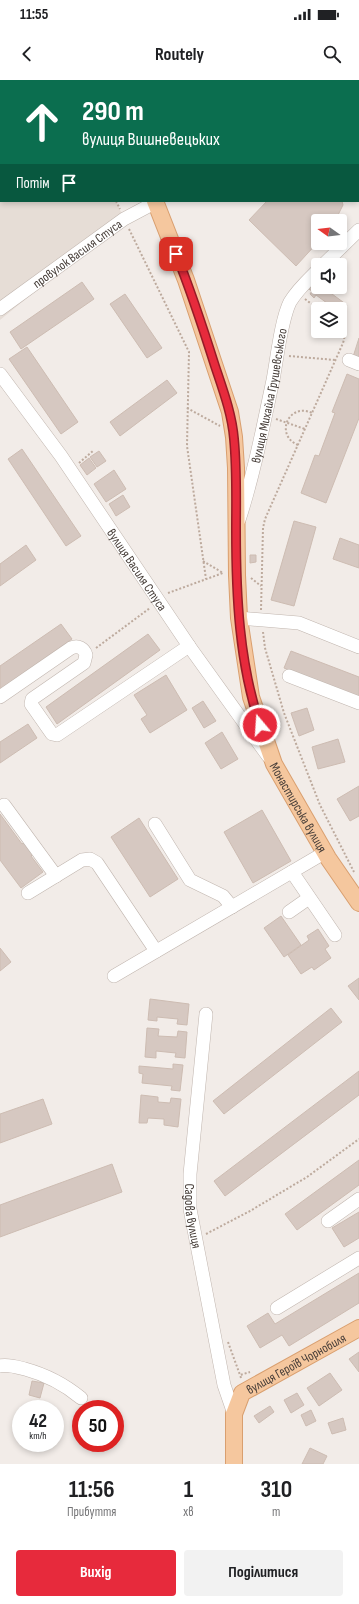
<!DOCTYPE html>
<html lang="uk">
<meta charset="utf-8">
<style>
:root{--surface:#fff;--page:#f2f2f2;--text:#202124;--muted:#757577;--accent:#e72a3c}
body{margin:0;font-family:"Sofia Sans Condensed",sans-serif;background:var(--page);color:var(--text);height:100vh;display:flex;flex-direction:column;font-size:15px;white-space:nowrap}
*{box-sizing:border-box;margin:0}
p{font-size:13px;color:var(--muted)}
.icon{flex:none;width:22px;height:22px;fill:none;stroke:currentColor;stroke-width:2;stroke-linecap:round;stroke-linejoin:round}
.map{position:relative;height:1384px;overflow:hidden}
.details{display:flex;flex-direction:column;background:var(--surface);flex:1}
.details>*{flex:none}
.guide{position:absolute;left:0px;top:0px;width:359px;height:122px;box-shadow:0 2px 6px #0003;background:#0b6e4f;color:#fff;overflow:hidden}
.needle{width:26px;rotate:284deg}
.controls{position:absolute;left:311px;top:134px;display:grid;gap:8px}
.controls a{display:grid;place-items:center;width:36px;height:36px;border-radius:4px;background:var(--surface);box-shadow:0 2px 6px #0003;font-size:20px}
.speed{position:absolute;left:12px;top:1320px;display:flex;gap:8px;font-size:20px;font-weight:700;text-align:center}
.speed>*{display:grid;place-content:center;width:52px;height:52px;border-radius:50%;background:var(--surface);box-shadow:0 2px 6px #0003;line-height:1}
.speed small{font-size:10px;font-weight:400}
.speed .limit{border:6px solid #d22;background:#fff;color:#111}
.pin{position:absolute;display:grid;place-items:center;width:34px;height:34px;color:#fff;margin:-17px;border-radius:8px;box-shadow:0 2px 6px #0006}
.me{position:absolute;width:44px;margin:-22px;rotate:342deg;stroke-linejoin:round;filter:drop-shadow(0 0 3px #0008)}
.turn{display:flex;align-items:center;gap:14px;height:84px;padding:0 16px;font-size:18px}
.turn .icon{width:52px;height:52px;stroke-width:2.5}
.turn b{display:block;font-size:28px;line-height:34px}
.then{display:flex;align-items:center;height:38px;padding:0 16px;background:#0003;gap:8px;font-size:15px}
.eta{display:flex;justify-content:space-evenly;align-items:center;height:68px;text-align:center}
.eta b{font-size:24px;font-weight:700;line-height:28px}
.button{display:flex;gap:8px;margin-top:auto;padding:8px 16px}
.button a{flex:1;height:46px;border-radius:4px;background:var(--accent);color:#fff;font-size:16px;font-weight:700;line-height:46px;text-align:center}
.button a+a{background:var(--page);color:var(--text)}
.status{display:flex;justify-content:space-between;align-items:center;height:28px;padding:0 20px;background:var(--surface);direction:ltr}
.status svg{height:11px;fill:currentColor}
header{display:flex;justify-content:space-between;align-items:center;height:52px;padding:0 16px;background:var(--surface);font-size:18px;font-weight:700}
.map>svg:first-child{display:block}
.residential{fill:#e6ddd6}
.building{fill:#d6c8c1;stroke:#cdbcb2}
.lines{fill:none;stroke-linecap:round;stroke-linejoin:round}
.minor-casing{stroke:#c0b5ae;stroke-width:14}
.major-casing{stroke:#d99f6f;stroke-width:18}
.path{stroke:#bdaa9d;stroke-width:2;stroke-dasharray:2 2;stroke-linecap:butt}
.minor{stroke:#fff;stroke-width:13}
.major{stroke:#f5c79e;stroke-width:16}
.route-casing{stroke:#961b27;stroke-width:10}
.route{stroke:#e72a3c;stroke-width:7}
.labels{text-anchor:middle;stroke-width:3.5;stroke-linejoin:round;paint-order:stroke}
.street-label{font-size:13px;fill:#453c37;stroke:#fff}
</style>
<div class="status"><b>11:55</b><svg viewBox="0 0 49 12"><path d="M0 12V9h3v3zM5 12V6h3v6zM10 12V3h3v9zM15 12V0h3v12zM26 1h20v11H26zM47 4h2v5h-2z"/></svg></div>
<header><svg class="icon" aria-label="back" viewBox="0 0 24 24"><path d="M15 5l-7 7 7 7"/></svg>Routely<svg class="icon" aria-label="search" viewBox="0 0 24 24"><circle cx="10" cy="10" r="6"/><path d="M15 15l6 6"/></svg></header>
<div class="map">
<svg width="359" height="1384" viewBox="0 0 359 1384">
<rect width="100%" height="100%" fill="#f2ece8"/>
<polygon class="residential" points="0,0 63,1 1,1 1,121 116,121 124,139 0,240"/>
<g class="building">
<polygon points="184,0 229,0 230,1 185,1"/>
<polygon points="267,121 342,121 343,125 337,137 340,139 338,141 318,141 318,162 296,186 249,140"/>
<polygon points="313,200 318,203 318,207 326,207 329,209 328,211 347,225 341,233 340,229 329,228 331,226 316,215 314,218 310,214 312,211 307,208"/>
<polygon points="82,202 94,219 21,269 10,252"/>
<polygon points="125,214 162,268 147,278 110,224"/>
<polygon points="359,258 359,279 353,277"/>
<polygon points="27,267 78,342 61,354 9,279"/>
<polygon points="347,294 359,299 359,338 326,423 301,413 315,375 319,376 335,333 332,332"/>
<polygon points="167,300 177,313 120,356 110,342"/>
<polygon points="22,369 81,456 66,466 8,379"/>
<polygon points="99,371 106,381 97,387 90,377"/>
<polygon points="89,378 96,388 87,395 80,385"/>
<polygon points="114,390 126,409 106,422 94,404"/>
<polygon points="123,415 130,427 116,436 109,424"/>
<polygon points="294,441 316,447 294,526 271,520"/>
<polygon points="340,458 359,465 359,488 333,479"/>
<polygon points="26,465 36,480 0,506 0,484"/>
<polygon points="250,475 256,475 256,482 250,483"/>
<polygon points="61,544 72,559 0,609 0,586"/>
<polygon points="148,554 160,570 57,644 46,627"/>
<polygon points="291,571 359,597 359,617 284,588"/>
<polygon points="166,595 187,630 150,653 141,639 147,635 134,615"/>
<polygon points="203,621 216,641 204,648 192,628"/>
<polygon points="307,628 314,650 299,656 291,633"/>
<polygon points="28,644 37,658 0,683 0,662"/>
<polygon points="222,652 238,679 221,689 205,663"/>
<polygon points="338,659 345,682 318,689 312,667"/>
<polygon points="359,706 359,736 350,741 337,719"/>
<polygon points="262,730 291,781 253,803 224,752"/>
<polygon points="0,734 22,764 25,762 34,773 31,776 43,792 21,808 0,780"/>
<polygon points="139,738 178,799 150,817 111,757"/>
<polygon points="281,836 301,865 284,877 264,848"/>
<polygon points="318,849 329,866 325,869 331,878 314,890 312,887 301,894 288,875 309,860 307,856"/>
<polygon points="0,868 11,882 0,891"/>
<polygon points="359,898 359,920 348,906"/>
<polygon points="150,919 189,924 187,945 177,944 178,939 157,937 157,941 148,940"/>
<polygon points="331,928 342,942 224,1034 213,1021"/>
<polygon points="147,948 159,949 158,956 177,957 178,951 187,952 185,978 175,977 176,973 156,971 156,978 145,977"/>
<polygon points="173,984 183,985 180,1011 171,1010 172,1006 142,1003 143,994 139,993 139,986 173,989"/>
<polygon points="359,991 359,1015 225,1116 214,1101"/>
<polygon points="141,1015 158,1017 158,1022 170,1023 171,1018 181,1019 178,1047 164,1045 164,1039 148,1038 147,1043 139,1043"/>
<polygon points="43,1019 52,1044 0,1063 0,1034"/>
<polygon points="359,1080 359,1105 297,1150 285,1134"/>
<polygon points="112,1084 122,1112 0,1157 0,1125"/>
<polygon points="359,1132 359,1158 344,1167 332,1148"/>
<polygon points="359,1193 359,1223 289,1266 282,1255 260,1268 247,1246 268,1233 275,1244"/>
<polygon points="359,1272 359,1292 349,1279"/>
<polygon points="330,1293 342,1310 319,1326 307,1308"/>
<polygon points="32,1301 44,1303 40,1318 29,1315"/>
<polygon points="297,1313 304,1325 291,1333 284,1320"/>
<polygon points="270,1326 274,1332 259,1343 254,1336"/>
<polygon points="311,1330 316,1341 306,1346 301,1335"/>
<polygon points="343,1338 346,1350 332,1354 328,1343"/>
<polygon points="310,1368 327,1376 323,1384 302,1384"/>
</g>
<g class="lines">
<defs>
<g id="minor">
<polyline points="246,0 247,1"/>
<polyline points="298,1 299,0"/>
<polyline points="323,185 359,150"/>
<path id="s1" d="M0,229L124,139L156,122"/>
<polyline points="349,280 359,284"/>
<path id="s2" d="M0,294L61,376L189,566L268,676"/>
<path id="s3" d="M239,440C254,394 263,347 273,300C277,279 281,240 290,222C297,210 308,200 318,190"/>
<polyline points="239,538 299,543 359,567"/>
<polyline points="289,596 359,623"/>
<path d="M0,617L71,568C78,565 84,568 86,575L84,583L32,619L31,624L52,654L57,655L189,566"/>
<polyline points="4,725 56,796"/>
<polyline points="155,744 190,800 223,816 232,827"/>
<polyline points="292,792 335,855"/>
<polyline points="28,813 82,780 90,779 97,783 156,871"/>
<polyline points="289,832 309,818"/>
<polyline points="114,896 324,773"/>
<path id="s4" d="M206,934L190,1094V1129L224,1305L234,1334"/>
<polyline points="328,1141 359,1119"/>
<polyline points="277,1228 359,1178"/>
<path d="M0,1286C8,1284 17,1287 25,1289C47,1295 64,1304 81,1318"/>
</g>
<g id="major">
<polyline points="114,0 114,1"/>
<path id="s5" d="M155,121L186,200L230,332L234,357L236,388L237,495L239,538L251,617L274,684L328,778L359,823"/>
<path id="s6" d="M234,1384V1334L242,1313L359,1248"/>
</g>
</defs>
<use href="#minor" class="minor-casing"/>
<use href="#major" class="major-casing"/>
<g class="path">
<polyline points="63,0 63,1"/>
<polyline points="116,121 120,129"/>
<polyline points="129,149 189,272 187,366 206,499"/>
<polyline points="305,219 318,229"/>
<polyline points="289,276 335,280"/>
<polyline points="187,328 220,346"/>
<polyline points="276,339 305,349"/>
<path d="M298,365C274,355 289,322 312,333"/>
<polyline points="79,383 94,370"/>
<polyline points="203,481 223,493"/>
<polyline points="251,498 261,506"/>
<polyline points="168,513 223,493"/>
<path d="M261,530L263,448L265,439L343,263C345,256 346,251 340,246"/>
<polyline points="263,552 265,568 284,633 320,725 354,792"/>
<polyline points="96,568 150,528"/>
<polyline points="206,1154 250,1131 307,1097 359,1059"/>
<polyline points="228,1262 240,1295"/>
<polyline points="241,1298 240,1295 250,1292"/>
</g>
<use href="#minor" class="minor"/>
<use href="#major" class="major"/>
</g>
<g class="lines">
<defs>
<path id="route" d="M176,174C191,211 203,248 215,286C223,310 232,334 234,359C237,390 236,420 236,450C236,515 239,583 260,645"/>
</defs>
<use href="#route" class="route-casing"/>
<use href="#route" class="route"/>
</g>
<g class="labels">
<g class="street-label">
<text dy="5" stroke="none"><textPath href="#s1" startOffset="95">провулок Василя Стуса</textPath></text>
<text dy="5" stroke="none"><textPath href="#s3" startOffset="128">вулиця Михайла Грушевського</textPath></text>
<text dy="5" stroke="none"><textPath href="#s2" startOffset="239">вулиця Василя Стуса</textPath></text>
<text dy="5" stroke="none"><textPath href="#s5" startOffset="631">Монастирська вулиця</textPath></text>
<text dy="5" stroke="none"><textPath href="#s4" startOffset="203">Садова вулиця</textPath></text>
<text dy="5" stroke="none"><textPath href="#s6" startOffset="134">вулиця Героїв Чорнобиля</textPath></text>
</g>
</g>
</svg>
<div class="controls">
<a><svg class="needle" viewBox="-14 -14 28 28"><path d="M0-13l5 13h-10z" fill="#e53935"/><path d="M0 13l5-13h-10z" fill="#757577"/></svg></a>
<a><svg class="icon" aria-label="sound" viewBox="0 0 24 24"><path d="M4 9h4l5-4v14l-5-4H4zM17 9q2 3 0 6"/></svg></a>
<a><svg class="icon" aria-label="layers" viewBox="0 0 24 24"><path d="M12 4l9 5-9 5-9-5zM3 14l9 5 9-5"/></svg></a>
</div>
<div class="speed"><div>42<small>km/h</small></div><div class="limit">50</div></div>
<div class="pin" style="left:176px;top:174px;background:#d93025"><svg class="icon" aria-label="arrive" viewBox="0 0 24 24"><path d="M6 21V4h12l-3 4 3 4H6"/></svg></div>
<svg class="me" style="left:260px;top:645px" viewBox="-20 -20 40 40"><circle r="17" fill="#e72a3c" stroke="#fff" stroke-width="3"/><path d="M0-11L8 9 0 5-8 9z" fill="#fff"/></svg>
<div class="guide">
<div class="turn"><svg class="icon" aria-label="ahead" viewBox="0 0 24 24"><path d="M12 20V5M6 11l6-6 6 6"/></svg><div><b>290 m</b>вулиця Вишневецьких</div></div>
<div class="then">Потім<svg class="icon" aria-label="arrive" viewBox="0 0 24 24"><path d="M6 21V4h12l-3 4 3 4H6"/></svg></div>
</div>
</div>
<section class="details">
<div class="eta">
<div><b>11:56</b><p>Прибуття</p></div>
<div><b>1</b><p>хв</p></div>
<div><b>310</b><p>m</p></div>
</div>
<div class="button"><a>Вихід</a><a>Поділитися</a></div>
</section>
